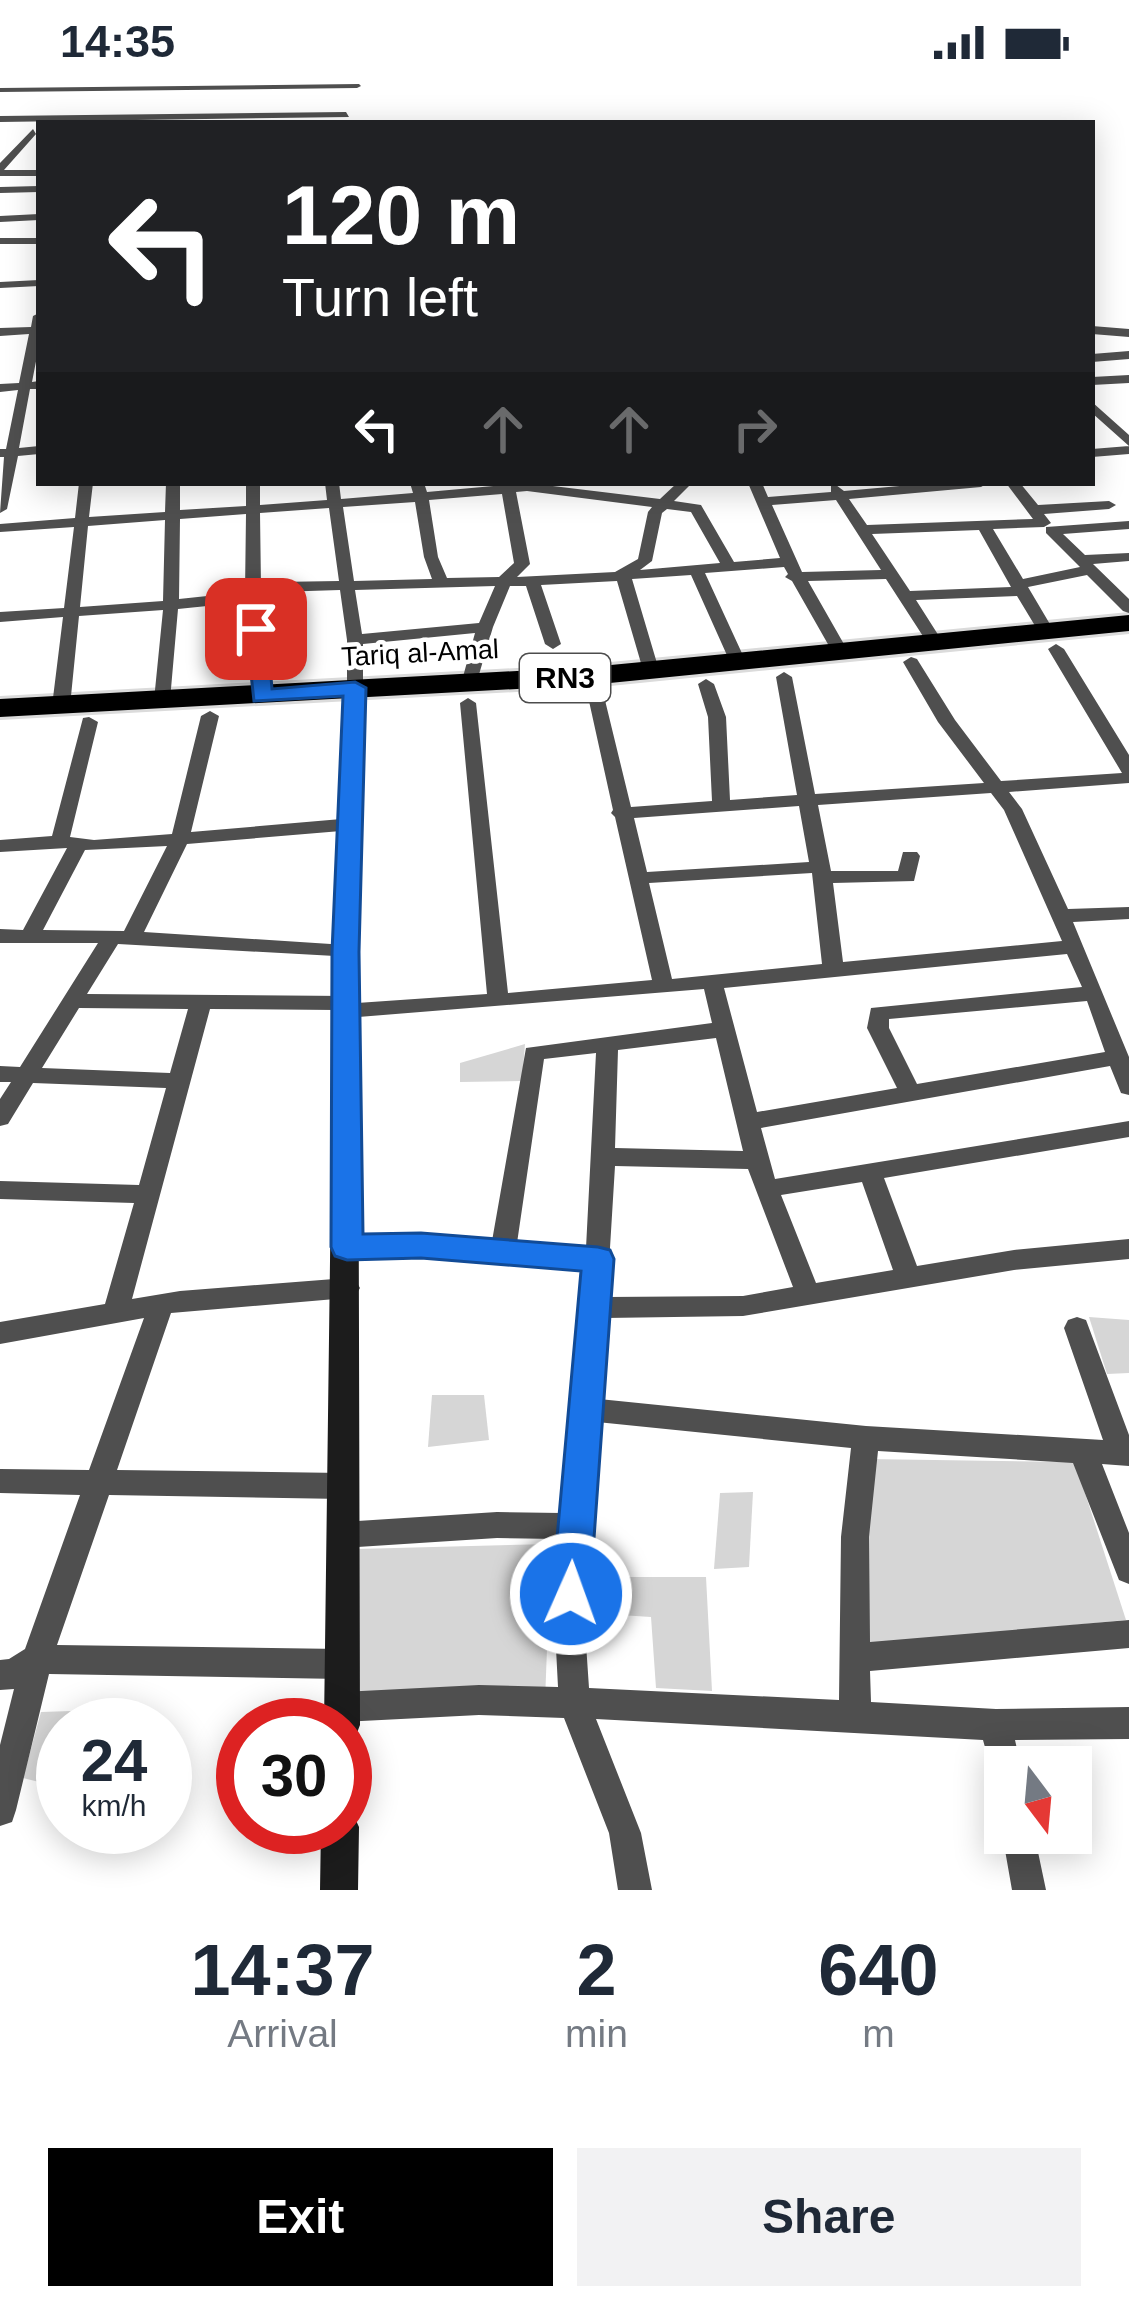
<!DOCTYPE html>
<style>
:root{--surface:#fff;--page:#f2f2f3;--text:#1f2937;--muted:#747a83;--accent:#000}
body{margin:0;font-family:Helvetica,sans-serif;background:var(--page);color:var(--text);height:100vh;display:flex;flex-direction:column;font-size:45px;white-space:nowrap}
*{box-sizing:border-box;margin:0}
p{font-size:39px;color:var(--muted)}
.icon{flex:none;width:66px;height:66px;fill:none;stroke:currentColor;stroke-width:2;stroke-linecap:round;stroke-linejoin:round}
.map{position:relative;height:1806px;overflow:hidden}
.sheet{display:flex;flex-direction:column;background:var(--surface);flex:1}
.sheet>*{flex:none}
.top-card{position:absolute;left:36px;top:36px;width:1059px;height:366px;border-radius:0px;box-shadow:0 6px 30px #0003;background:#202124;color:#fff;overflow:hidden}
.needle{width:78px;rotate:164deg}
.tools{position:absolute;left:984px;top:1662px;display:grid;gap:24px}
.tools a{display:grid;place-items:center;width:108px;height:108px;border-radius:0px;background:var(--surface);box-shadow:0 6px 30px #0003;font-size:60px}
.speed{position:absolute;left:36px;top:1614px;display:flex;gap:24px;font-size:60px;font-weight:700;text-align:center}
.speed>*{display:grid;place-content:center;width:156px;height:156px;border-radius:50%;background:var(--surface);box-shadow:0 6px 30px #0003;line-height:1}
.speed small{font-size:30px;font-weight:400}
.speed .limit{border:18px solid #d22;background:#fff;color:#111}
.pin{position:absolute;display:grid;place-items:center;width:102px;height:102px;color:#fff;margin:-51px;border-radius:24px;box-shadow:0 6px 18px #0006}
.me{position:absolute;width:132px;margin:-66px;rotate:2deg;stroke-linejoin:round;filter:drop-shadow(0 0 9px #0008)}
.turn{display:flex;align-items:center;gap:42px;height:252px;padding:0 48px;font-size:54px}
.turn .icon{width:156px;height:156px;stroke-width:2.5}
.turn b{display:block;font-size:84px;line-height:102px}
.lanes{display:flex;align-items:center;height:114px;padding:0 48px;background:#0003;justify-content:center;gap:60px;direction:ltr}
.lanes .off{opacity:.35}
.eta{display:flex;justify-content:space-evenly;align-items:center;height:204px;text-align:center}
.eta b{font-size:72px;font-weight:700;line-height:84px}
.primary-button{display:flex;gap:24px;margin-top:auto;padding:24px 48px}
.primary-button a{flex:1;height:138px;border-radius:0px;background:var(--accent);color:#fff;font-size:48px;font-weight:700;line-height:138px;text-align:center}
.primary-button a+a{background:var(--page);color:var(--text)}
.status{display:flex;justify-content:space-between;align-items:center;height:84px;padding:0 60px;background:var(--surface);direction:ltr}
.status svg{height:33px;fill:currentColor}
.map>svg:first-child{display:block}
.green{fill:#d6d6d6}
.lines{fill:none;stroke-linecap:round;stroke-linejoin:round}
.highway-casing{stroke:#dbdbdb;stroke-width:6}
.street{fill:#4f4f4f;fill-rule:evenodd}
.secondary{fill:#1c1c1c;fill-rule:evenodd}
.highway{fill:#000;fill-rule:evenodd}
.route{fill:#1a73e8;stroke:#114b97;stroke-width:3}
.labels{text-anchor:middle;stroke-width:9;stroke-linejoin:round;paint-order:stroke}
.far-street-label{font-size:27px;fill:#000;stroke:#fff}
.shield{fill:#fff;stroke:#4c4c4c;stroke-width:3}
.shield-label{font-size:30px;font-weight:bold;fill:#000}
</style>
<div class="status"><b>14:35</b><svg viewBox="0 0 49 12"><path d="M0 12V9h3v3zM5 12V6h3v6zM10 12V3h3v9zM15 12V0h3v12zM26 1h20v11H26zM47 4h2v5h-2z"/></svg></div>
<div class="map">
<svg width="1129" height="1806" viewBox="0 0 1129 1806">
<rect width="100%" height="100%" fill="#fff"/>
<g class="green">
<polygon points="525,960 522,997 460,998 460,979"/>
<polygon points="1089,1233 1129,1236 1129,1289 1107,1290"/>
<polygon points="432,1311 484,1311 489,1356 428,1363"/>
<polygon points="867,1375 1075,1378 1126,1536 865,1561"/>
<polygon points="753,1408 749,1483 714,1485 720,1409"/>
<polygon points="551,1460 545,1617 360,1619 356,1465"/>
<polygon points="587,1493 706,1493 712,1607 656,1604 651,1533 589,1529"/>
<polygon points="132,1625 129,1641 63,1641 63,1704 23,1694 41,1628"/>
</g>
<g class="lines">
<defs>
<polygon id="highway" points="1129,531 1129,547 590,601 0,633 0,615 590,583"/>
</defs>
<use href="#highway" class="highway-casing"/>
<g class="street">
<polygon points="359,0 361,2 357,4 0,8 0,4"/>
<polygon points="346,28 349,33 0,38 0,32"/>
<polygon points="33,45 36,50 4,86 39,86 39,92 0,92 0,79"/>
<polygon points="39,102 39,108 0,109 0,103"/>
<polygon points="39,130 39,136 0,138 0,132"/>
<rect x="0" y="154" width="39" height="6"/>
<polygon points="39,196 39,202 0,204 0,198"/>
<polygon points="39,229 39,262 32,298 39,297 39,305 30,305 19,364 39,362 39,370 18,372 7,425 0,429 4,373 0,373 0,365 6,365 18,306 0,308 0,300 19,299 29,250 0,252 0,244 31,243 33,232"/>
<polygon points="1092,242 1129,245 1129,253 1092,250"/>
<polygon points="1129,267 1129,275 1092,278 1092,270"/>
<polygon points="1129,291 1129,299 1092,301 1092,293"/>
<polygon points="1092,318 1129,351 1129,370 1092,373 1092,365 1129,362 1092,329"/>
<path d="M79,399H93L89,433L165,428L166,399H180V426L246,422V399H260V421L327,416L325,399H339L341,415L413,409L410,399H424L427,408L528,399L660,415L677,399H692L674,417L701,421L734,478L780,474L748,399H762L768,413L831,408V402L836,401L844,407L933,399H988L981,403L849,415L867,441L1033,435L1006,399H1020L1038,421L1109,417L1116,421L1109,425L1044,430L1051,439L1044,443L993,445L1023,495L1080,483L1046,449V443L1129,437V445L1063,450L1085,471L1129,469V477L1093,480L1129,515V529L1123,527L1087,491L1028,503L1054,547L1046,552L1040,550L1017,512L916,516L944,560L936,565L930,563L886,495L808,497L849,569L841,574L833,569L792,497L785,493L788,490L784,483L705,489L746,578L738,583L730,578L691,491L632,495L659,586L651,591L643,586L617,497L541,501L561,560L553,565L545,560L526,502H510L493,543L475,604L469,605L461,600L475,549L363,560V605L355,610L347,605V556L340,506L277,508L261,513L270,612L268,616L262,617L254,612L246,518L178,525L170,616L162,621L154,616L163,526L79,532L70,622L61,627L52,622L63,533L0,538V528L64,524L74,443L0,448V440L75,434ZM527,407L652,423L648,428L638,475L615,488L517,493L530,480L516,408ZM502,410L514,479L499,493L447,494L438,473L429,416ZM836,416L881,486L802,488L772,421ZM415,418L424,473L432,495L354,497L343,423ZM329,424L339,497L276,498L261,503L260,429ZM667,425L691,428L720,479L640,486L652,477L662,429ZM246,430L245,508L179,515L180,435ZM165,436L163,517L80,523L88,442ZM979,446L1011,503L910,507L872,450ZM495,502L479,539L362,550L355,506Z"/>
<path d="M1056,560L1064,565L1129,671V699L1009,708L1022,725L1068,825L1129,823V835L1073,838L1129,973V1011L1121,1009L1110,982L761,1044L775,1095L1129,1037V1053L884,1094L917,1182L1014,1166L1129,1155V1175L1014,1186L743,1232L605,1234L599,1315L866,1342L1103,1356L1064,1244L1068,1236L1077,1233L1086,1236L1129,1351V1382L1102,1380L1129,1449V1500L1119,1496L1073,1379L878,1367L869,1453L870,1558L1129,1536V1564L870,1587L871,1618L996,1625L1129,1623V1655L1015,1656L1021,1683H1005V1701L994,1696L983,1656L596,1635L641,1749L652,1806H618L609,1749L564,1634L479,1631L342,1638L331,1634L326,1623L331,1612L342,1608L479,1601L558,1603L555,1545L559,1455L497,1454L342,1464L332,1460L328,1451L332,1442L342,1438L497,1428L561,1429L584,1184L421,1172L347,1173L338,1170L335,1163L338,1156L421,1152L492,1157L526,964L712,939L704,905L346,934L338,932L336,926L210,925L132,1215L180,1207L347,1194L356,1197L360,1204L356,1211L347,1214L171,1229L117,1386L343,1389L353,1393L357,1402L353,1411L343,1415L109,1411L57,1561L341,1565L352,1569L356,1580L352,1591L341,1595L49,1590L16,1726L12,1738L0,1742V1661L14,1605L0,1606V1576L9,1575L25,1565L80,1411L0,1409V1385L89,1386L144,1234L0,1260V1238L105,1220L134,1119L0,1115V1097L139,1101L166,1004L33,999L8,1040L0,1042V1015L11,998H0V982L20,983L98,859H0V845L23,846L67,764L0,768V756L52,752L83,634L89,633L98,638L70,753L94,756L172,750L201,632L210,627L219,632L191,748L353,734L362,740L353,746L187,760L144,848L346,861L353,863L356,868L353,873L118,860L87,910L346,912L357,919L487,910L460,619L468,614L476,619L508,909L652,896L615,733L611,729L613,726L587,608L589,604H601L603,608L631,723L712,717L708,633L698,600L706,595L714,600L726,633L730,716L797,711L776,593L784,588L792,593L815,710L984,699L938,638L903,578L911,573L917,575L955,636L1001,697L1122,689L1048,565ZM991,709L1004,726L1062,857L843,878L833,799L914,797L920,772L917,768H903L898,787H831L818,721ZM799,722L809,778L647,788L634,734ZM167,762L124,847L43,846L85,766ZM812,789L822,880L672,895L649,799ZM1067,870L1082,903L871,924L867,944L897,1004L757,1028L724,904ZM1087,917L1105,968L917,1000L889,944V935ZM79,924L188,925L170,989L42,984ZM716,954L743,1067L615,1064L618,966ZM596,969L586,1164L517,1159L544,975ZM615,1082L748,1085L793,1203L743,1212L607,1213ZM862,1098L893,1186L816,1199L781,1111ZM597,1338L851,1364L841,1453L839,1616L589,1604L585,1545Z"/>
<polygon points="1005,1741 1005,1749 1034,1749 1046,1806 1012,1806 1002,1749"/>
</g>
<g class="secondary">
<polygon points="355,599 365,605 358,868 360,1641 355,1654 345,1658 345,1641 324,1641 334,868 345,605"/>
<polygon points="345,1726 353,1730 359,1743 358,1806 320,1806 321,1743 345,1743"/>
</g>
<use href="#highway" class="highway"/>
</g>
<polygon class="route" points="256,539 267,545 272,605 355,598 366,604 359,868 363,1150 421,1149 598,1163 610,1166 614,1175 590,1510 585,1523 571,1529 558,1523 552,1510 581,1187 421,1174 347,1176 335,1172 331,1163 332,868 343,612 254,617 246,545"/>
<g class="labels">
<g class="far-street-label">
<text transform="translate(420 569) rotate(-3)" y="9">Tariq al-Amal</text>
</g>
<rect class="shield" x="520" y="570" width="90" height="48" rx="9"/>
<g class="shield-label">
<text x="565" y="604">RN3</text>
</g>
</g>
</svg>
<div class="tools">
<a><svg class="needle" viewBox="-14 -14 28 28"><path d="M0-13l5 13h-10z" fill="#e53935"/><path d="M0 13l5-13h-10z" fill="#747a83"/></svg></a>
</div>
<div class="speed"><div>24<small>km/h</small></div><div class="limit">30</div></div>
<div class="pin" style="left:256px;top:545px;background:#d93025"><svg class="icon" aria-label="arrive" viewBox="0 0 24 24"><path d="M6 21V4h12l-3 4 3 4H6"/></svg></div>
<svg class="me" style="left:571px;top:1510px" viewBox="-20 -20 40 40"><circle r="17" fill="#1a73e8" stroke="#fff" stroke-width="3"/><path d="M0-11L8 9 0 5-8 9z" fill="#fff"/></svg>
<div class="top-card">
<div class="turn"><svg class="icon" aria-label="left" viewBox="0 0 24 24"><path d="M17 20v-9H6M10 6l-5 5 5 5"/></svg><div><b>120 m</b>Turn left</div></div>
<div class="lanes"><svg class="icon" aria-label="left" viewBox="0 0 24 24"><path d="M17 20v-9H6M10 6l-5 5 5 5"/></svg><svg class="icon off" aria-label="ahead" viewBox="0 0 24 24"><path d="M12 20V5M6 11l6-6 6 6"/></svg><svg class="icon off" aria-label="ahead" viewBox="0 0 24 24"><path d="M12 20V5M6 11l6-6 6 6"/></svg><svg class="icon off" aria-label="right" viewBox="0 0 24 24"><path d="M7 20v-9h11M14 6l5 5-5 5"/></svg></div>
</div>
</div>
<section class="sheet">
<div class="eta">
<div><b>14:37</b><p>Arrival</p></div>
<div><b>2</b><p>min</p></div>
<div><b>640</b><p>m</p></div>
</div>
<div class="primary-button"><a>Exit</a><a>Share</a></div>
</section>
